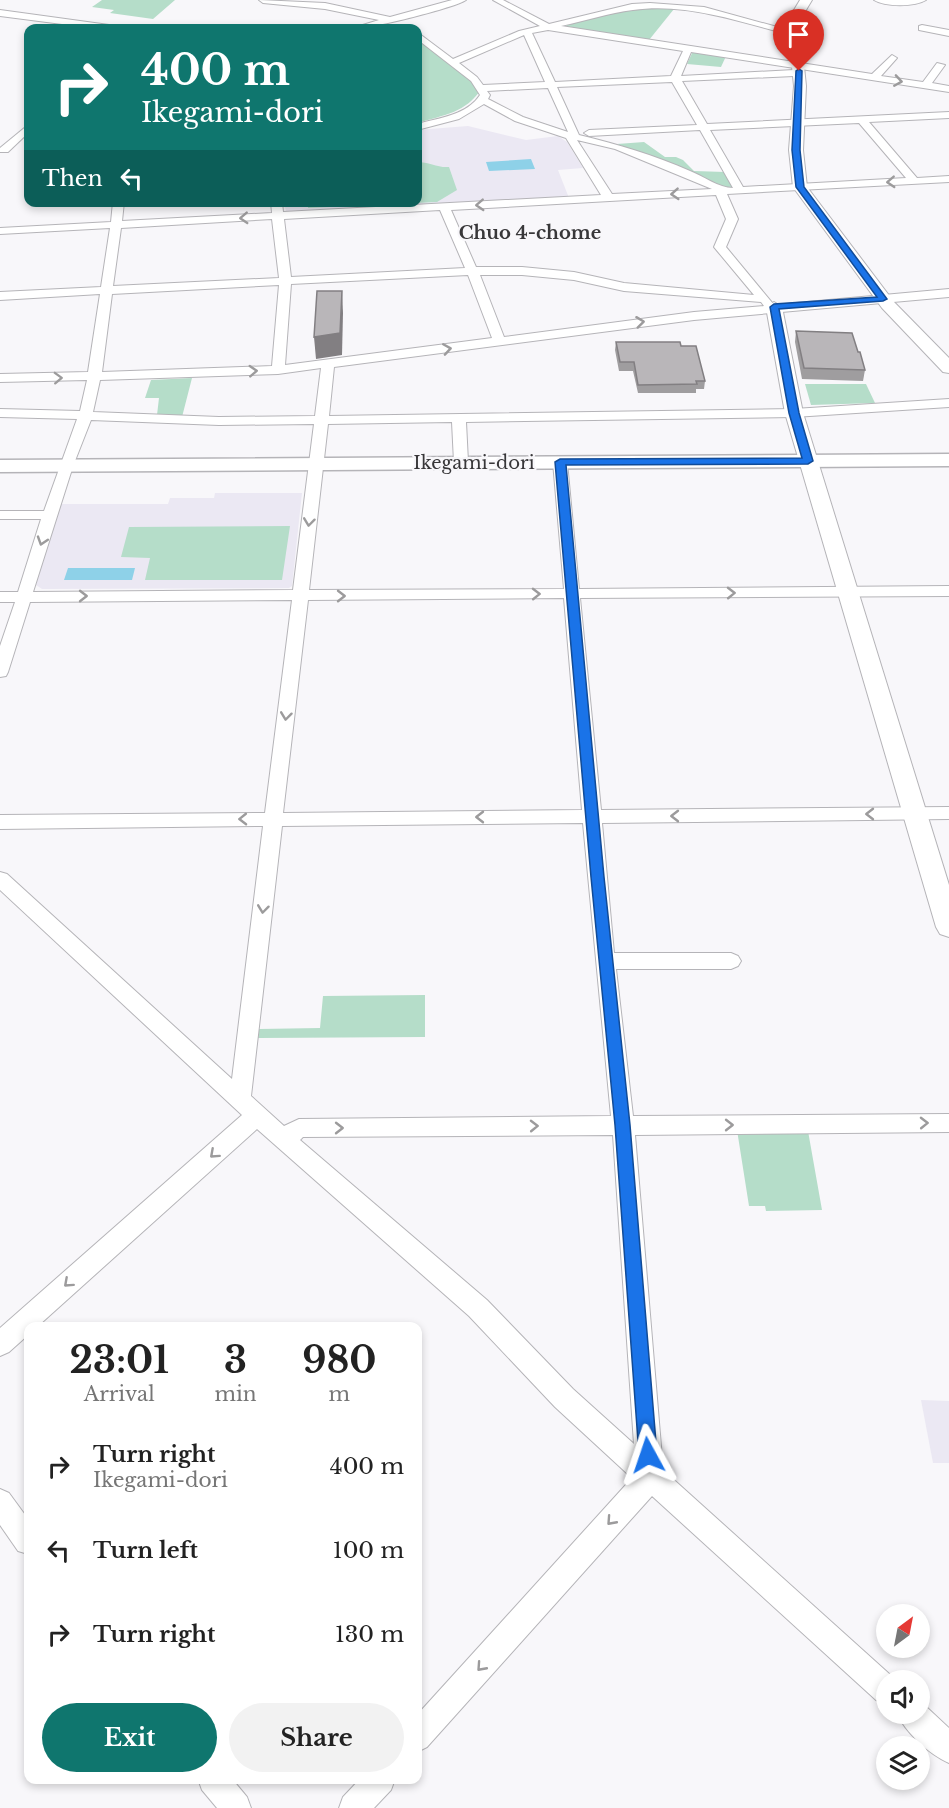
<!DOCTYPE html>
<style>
:root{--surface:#fff;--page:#f2f2f2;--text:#222;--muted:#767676;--accent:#0f766e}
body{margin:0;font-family:"Libre Baskerville",serif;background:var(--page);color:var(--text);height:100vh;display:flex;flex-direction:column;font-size:22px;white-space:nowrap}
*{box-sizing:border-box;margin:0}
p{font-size:20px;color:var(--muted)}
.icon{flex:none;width:33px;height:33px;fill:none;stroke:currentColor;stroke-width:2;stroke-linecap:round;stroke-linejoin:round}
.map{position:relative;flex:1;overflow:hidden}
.details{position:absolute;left:24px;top:1322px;width:398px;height:462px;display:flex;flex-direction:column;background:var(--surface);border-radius:12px;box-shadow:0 3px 9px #0003}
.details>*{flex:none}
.banner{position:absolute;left:24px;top:24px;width:398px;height:183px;border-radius:12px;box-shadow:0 3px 9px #0003;background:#0f766e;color:#fff;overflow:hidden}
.needle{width:39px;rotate:32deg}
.fabs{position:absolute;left:876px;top:1604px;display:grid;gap:12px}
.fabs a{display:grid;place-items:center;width:54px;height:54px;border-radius:50%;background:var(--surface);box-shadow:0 3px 9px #0003;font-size:30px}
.pin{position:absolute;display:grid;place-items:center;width:51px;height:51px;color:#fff;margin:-62px -26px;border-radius:50% 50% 50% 0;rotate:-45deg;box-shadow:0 0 6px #0007}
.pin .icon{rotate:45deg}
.me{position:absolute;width:66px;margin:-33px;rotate:355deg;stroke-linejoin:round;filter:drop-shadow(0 0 4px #0008)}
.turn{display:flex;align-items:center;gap:21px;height:126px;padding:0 18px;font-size:27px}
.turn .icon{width:78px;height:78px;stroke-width:2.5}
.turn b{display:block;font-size:42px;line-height:51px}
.then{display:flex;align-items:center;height:57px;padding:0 18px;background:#0003;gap:12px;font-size:22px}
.eta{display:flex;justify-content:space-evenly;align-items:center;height:102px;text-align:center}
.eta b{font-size:36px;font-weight:700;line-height:42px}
.primary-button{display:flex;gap:12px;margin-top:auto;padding:12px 18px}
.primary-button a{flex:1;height:69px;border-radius:36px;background:var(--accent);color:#fff;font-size:24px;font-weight:700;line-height:69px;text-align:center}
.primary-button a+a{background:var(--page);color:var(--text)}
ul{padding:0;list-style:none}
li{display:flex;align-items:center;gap:18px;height:84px;padding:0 18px}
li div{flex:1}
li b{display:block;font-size:22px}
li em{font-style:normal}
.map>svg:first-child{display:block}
.built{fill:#ebe8f3}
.green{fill:#b5ddc9}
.water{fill:#8ed1e8}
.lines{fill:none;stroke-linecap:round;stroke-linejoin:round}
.minor-casing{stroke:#b5b4b8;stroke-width:2}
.tertiary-casing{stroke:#b5b4b8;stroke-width:2}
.secondary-casing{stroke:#b5b4b8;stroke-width:3}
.minor{fill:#fff;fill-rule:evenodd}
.tertiary{fill:#fff;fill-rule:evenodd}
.secondary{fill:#fff;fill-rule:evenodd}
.wall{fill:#9f9d9f}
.shaded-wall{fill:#827f82}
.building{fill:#b9b6b9;stroke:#827f82;stroke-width:1.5}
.oneway{stroke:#9c9b9c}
.route{fill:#1a73e8;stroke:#114b97;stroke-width:1.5}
.labels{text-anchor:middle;stroke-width:4.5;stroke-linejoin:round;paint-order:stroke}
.far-neighbourhood-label{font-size:18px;font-weight:bold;fill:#383739;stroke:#f8f7fa}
.far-street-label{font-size:18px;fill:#383739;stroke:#f8f7fa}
</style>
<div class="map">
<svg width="949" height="1808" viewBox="0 0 949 1808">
<rect width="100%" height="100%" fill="#f8f7fa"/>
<g class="built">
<polygon points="468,126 526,140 558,136 567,142 583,168 558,170 569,198 286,211 284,203 417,202 417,130"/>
<polygon points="215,493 302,493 292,586 289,588 42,589 36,585 59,504 168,504 170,498 214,498"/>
<polygon points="921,1400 949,1401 949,1463 933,1463"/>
</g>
<g class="green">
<polygon points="102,0 175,0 153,19 110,13 114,10 92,7"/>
<polygon points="649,8 674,9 649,40 560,27 613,13"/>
<path d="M417,39L482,88C466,113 444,115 417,123Z"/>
<polygon points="694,49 727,54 721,67 687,64"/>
<polygon points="644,142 665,157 676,157 683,160 694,171 725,172 736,189 727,189 617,144"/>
<path d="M417,162C429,162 438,168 449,167L457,190L437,202L308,208V203L417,202Z"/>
<polygon points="192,378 182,417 157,415 159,398 145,398 151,380"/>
<polygon points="805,384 866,384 875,403 811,405"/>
<polygon points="290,526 282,580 145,580 150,558 121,557 129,527"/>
<polygon points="425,995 425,1037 258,1038 259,1029 320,1028 323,996"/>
<polygon points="737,1130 808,1131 822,1210 766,1211 765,1206 749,1206"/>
</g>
<g class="water">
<polygon points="531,159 535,169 489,171 486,162"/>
<polygon points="68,568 135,568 132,580 64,580"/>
</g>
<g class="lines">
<defs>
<g id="minor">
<path d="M259,0L325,3L390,17L452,0H466C454,8 367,30 353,28L379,20L325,9L263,3Z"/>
<path d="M493,0H503L549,24L632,4L650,3L704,7L799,33L795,36C743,23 687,2 633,10C609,13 585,21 561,26L872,74L892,55L897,58L881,76L923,82L937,63L945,65L932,83L949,86V92L691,52L681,76L794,70L799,73L794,76L682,81L707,124L949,112V118L869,122L917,178L949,176V182L727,194L738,219L726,247L774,305L949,289V297L694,320L334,367L329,416L794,409L949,399V407L794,417L466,422L468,462L461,466L454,462L452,422L328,424L309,590L564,589L553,462L560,458L567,462L579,589L949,586V596L580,598L601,810L949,807V819L602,823L614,953H731L738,956L741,961L738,966L731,969H616L633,1116L949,1114V1132L635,1135L663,1470L896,1680H886V1704L876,1700L652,1496L427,1747L417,1752V1715L632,1478L555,1407L469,1316L257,1129L38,1326H28V1335L9,1352L0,1356V1328L242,1115L0,890V872L7,874L232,1079L263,826L0,829V815L265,813L292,600L30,602L8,672L6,676L0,677V646L15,602H0V592H18L41,519H0V511H44L77,419L0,417V409L80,411L87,380L0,382V374L88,372L100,294L0,300V292L101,287L110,228L0,234V228L111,222L113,202H124L122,221L272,213L271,202H282L283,212L601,195L566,138L515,121L484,104L459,119L417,130V124C439,118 467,115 480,95L471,81L417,39V32L453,59L519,31L540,26ZM548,30L683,51L671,76L555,82L532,33ZM524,35L545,82L483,85L477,77L459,63ZM672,82L697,125L589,130L584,133L589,136L700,130L733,188C719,188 703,176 690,171C654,155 617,144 579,135L557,87ZM548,88L568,132L523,117L488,99L490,95L487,91ZM859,123L906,178L743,187L710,130ZM577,140L615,149L712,189L612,194ZM716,195L726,219L714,247L754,295L624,283L574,272L522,267H476L451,210ZM440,210L465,268L291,277L284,219ZM272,219L279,278L113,286L121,228ZM468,275L492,338L285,365L291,284ZM480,275H522L574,280L624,291L761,302L764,306L694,312L504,337ZM279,285L272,366L102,372L112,294ZM321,368L315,416L219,417L93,412L100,380L278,374ZM91,420L219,425L314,424L293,590L33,592L73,466ZM564,598L582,810L283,813L308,600ZM583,823L611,1116L299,1119L284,1126L251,1096L282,826ZM613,1135L634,1444L573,1389L487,1300L300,1140L303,1137Z"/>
<path d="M874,0H926C915,7 885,7 874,0Z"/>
<polygon points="0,10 109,25 113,28 93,28 0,16"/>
<polygon points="922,25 949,30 949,36 919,30 919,26"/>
<polygon points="28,125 28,133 8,152 0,152 0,148"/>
<polygon points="0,1489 9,1493 28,1519 28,1554 18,1551 0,1525"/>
<path d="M920,1701L949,1728V1763C930,1755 905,1732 897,1713H920Z"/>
<polygon points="198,1779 232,1779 247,1797 251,1808 217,1808 202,1790"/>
<polygon points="360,1779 395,1779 391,1790 374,1808 339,1808 343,1797"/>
</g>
<g id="tertiary">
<polygon points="800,0 812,0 803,15 800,27 806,86 803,150 807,187 894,302 949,358 949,373 943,372 882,308 793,187 789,150 794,86 788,27 791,15"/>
<polygon points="774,302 782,307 803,413 949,885 949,937 940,934 936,927 785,413 766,307"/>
</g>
<polygon id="secondary" points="949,454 949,466 0,472 0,460"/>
</defs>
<use href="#minor" class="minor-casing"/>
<use href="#tertiary" class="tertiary-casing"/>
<use href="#secondary" class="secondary-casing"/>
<use href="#minor" class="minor"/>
<use href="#tertiary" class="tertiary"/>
<use href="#secondary" class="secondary"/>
</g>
<g class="wall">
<polygon points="796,331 858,352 865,370 863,381 802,379 795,342"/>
<polygon points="616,342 681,346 705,381 704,389 696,389 696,393 638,393 633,371 619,371 615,350"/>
</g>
<polygon class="shaded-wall" points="342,291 343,313 342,355 316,359 314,337"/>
<g class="building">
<polygon points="317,291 342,291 340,333 314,337"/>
<polygon points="796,331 852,333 858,352 860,352 865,370 804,368"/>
<polygon points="616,342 680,342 681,346 696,346 705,381 696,381 697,384 638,385 634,362 620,362"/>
</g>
<defs><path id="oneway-chevron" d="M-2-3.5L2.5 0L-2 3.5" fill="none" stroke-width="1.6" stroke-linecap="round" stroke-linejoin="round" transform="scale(1.5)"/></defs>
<g class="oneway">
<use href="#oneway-chevron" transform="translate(898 81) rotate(9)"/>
<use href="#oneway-chevron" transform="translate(891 182) rotate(177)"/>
<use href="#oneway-chevron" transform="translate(675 194) rotate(176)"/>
<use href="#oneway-chevron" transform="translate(480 205) rotate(177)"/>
<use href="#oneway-chevron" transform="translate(244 218) rotate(177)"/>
<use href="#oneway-chevron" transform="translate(640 322) rotate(-7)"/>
<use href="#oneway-chevron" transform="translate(447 349) rotate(-9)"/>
<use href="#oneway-chevron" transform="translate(253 371) rotate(-3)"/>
<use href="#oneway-chevron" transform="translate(58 378) rotate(-2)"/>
<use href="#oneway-chevron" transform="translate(309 522) rotate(97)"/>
<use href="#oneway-chevron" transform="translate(42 541) rotate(108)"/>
<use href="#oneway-chevron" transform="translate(731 593) rotate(-1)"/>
<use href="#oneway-chevron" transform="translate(536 594) rotate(-1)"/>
<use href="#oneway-chevron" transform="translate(83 596)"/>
<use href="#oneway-chevron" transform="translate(341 596)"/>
<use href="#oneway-chevron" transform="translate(286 716) rotate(97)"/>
<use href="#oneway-chevron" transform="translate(870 814) rotate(180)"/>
<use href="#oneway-chevron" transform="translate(675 816) rotate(180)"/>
<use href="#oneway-chevron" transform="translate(480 817) rotate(180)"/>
<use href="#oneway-chevron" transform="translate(243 819) rotate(179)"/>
<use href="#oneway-chevron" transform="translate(263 909) rotate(97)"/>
<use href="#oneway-chevron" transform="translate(924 1123) rotate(-1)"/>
<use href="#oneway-chevron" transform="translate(729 1125)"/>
<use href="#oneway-chevron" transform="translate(534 1126) rotate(-1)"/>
<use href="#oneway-chevron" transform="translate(339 1128)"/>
<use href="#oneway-chevron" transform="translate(214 1154) rotate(138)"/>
<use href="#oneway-chevron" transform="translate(68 1283) rotate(138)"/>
<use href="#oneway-chevron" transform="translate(611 1521) rotate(132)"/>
<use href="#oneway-chevron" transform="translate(481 1667) rotate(132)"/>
</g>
<polygon class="route" points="799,69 802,71 800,150 804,187 887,299 883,301 779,309 799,413 813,461 808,464 566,465 604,877 630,1125 657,1455 654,1462 648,1464 642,1462 639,1455 615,1125 591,877 555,462 560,459 802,458 789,413 770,307 774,304 877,297 796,187 792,150 796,71"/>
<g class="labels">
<g class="far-neighbourhood-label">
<text x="530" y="239">Chuo 4-chome</text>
</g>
<g class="far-street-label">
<text x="474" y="469">Ikegami-dori</text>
</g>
</g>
</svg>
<div class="fabs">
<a><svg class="needle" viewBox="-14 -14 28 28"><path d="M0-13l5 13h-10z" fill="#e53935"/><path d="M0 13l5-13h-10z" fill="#767676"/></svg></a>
<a><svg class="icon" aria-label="sound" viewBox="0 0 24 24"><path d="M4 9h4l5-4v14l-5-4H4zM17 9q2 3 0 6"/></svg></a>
<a><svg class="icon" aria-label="layers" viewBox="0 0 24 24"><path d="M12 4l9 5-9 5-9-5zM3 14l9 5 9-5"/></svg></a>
</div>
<div class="pin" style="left:799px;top:71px;background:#d93025"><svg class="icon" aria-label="arrive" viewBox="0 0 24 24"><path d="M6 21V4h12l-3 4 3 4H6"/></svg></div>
<svg class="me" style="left:648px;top:1455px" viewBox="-20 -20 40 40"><path d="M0-17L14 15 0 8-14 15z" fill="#1a73e8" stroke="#fff" stroke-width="4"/></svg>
<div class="banner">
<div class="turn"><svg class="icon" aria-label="right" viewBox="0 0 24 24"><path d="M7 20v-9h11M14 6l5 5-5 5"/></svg><div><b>400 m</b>Ikegami-dori</div></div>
<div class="then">Then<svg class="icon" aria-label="left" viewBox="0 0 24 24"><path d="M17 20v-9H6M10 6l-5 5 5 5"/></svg></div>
</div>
<section class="details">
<div class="eta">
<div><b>23:01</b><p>Arrival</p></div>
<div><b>3</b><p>min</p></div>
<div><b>980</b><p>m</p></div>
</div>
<ul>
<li><svg class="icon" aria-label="right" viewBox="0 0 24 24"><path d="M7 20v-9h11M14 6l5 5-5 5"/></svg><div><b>Turn right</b><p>Ikegami-dori</p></div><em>400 m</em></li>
<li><svg class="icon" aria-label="left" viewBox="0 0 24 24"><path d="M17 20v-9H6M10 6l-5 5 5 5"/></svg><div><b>Turn left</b></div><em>100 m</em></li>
<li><svg class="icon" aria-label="right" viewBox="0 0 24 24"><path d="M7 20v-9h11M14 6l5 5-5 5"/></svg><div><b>Turn right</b></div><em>130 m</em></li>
</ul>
<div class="primary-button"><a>Exit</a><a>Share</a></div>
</section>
</div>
